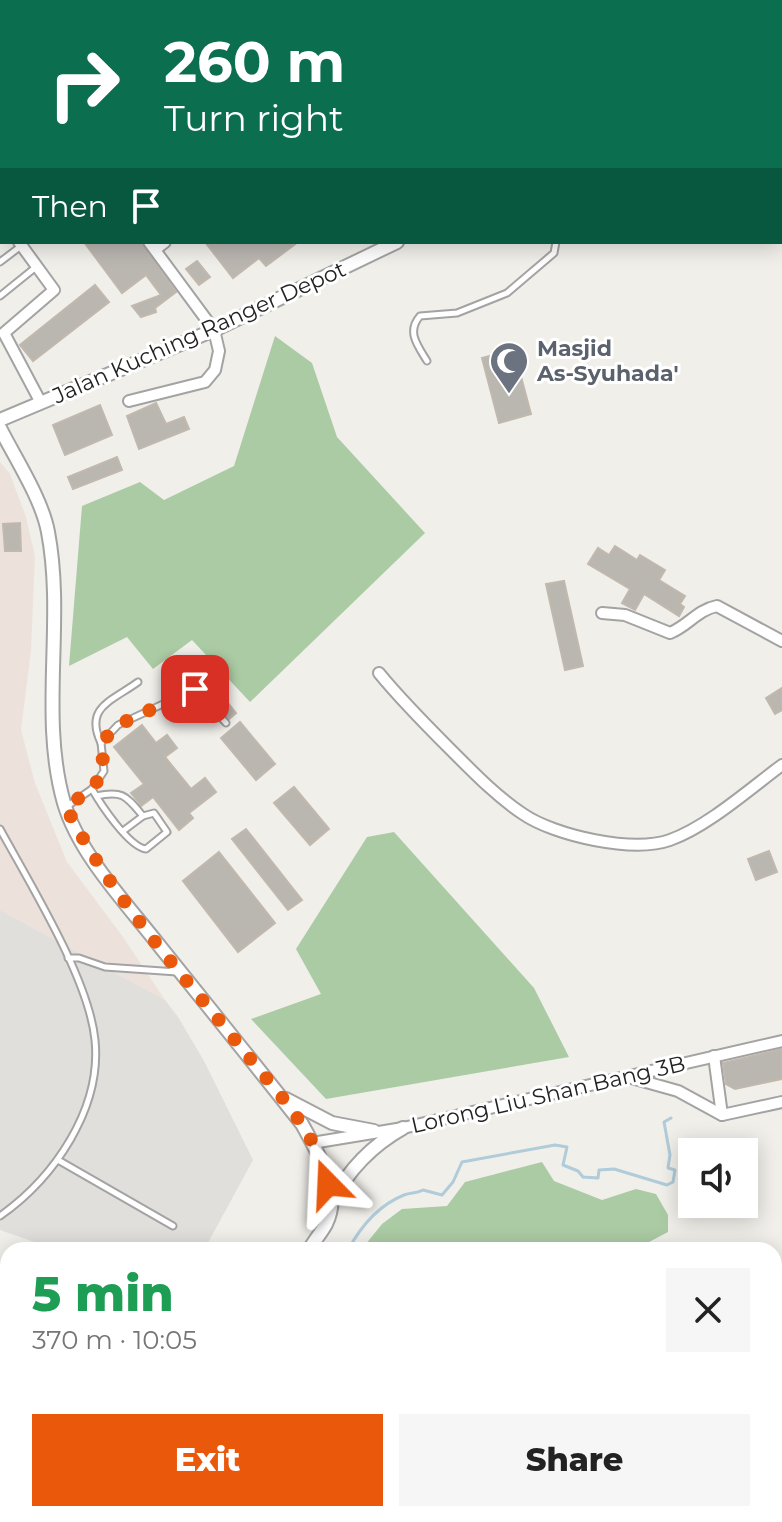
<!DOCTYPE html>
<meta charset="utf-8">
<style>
:root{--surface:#fff;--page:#f6f6f6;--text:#222;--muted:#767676;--accent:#ea580c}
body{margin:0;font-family:Montserrat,sans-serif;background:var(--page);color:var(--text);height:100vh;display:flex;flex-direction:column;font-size:30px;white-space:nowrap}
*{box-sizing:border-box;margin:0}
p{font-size:26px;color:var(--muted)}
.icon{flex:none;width:44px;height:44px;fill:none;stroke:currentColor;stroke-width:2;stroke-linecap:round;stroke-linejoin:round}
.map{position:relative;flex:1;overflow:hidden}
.sheet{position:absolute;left:0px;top:1242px;width:782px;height:280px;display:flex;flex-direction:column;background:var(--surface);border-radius:24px 24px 0 0;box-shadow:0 4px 20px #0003}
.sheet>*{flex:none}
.banner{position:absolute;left:0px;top:0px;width:782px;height:244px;box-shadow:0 4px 20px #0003;background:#0b6e4f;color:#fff;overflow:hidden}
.fabs{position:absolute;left:678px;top:1138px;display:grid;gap:16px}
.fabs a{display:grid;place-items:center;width:80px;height:80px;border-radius:0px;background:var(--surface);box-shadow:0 4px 20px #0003;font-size:40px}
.pin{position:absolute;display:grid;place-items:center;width:68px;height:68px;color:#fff;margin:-34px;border-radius:16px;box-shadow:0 4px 12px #0006}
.me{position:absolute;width:88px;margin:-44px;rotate:339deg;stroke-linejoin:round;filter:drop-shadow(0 0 6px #0008)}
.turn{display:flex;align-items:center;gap:28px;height:168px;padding:0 32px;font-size:36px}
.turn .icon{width:104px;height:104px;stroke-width:2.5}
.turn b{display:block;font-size:56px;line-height:68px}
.then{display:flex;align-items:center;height:76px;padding:0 32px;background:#0003;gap:16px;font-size:30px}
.round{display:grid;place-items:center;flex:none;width:84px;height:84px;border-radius:0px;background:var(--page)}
.overview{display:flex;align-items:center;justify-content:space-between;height:136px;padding:0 32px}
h1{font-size:48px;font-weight:800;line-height:60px;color:#1e9e55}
.cta{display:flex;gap:16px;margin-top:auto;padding:16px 32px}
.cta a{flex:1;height:92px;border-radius:0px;background:var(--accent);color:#fff;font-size:32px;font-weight:800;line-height:92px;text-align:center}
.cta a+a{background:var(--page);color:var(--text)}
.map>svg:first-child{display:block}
.military{fill:#ece2db}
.airport{fill:#e0dfdb}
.forest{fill:#abcba4}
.pitch{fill:#92d6c3}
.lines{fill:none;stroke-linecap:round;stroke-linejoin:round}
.stream{stroke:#b0cbd9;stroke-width:3}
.building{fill:#bab6b0;stroke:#c1b8ae;stroke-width:2}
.service-casing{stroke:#a3a3a3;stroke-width:9}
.minor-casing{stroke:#a3a3a3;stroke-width:14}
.tertiary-casing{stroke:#a3a3a3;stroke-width:16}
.service{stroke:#fff;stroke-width:5}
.minor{stroke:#fff;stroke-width:10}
.tertiary{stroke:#fff;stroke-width:12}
.route{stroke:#ea580c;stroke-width:14;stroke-dasharray:0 25.2}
.labels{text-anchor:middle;stroke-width:6;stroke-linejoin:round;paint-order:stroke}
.street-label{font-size:22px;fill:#222;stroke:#fff}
.worship-label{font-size:22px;font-weight:bold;fill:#5b616d;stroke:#fff;text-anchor:start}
</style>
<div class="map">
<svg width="782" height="1522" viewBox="0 0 782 1522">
<rect width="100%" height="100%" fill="#f1efea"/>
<polygon class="military" points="0,462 10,474 26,517 35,556 31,651 21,730 35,783 67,862 123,937 165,1000 0,910"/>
<polygon class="airport" points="0,910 165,1000 178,1017 204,1061 253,1160 204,1250 57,1250 0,1230"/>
<g class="forest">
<polygon points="275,336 312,363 337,437 425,533 250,702 192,640 153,669 127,637 69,666 82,506 140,482 164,500 234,466"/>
<polygon points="394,832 534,988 569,1057 326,1099 251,1019 321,994 296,949 367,837"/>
<polygon points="542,1162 554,1181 602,1200 636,1189 656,1194 668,1215 668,1232 634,1250 361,1250 382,1224 402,1209 447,1206 465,1182"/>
</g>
<polygon class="pitch" points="71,1514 220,1514 225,1522 75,1522"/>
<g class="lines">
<g class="stream">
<path d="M348,1250C361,1226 379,1205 404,1195C411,1192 416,1194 423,1190L442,1195L453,1182L462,1162L555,1145L567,1147L563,1165L578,1171L583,1177L598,1178L599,1170L614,1169L667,1185L673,1182L675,1170L668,1168L670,1155L664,1122L671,1118"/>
<polyline points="0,1407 8,1416"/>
</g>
</g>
<g class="building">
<polygon points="84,242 141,242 176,292 155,308 156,312 141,317 132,306 161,295 146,275 122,293"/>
<polygon points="205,242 298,242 266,266 259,258 233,278"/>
<polygon points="197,261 210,277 199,285 186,269"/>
<polygon points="95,285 109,302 33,361 20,345"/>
<polygon points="505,352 511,375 520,373 531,414 499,423 482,358"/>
<polygon points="156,403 166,424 184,417 189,429 139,449 127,416"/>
<polygon points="100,405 112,435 65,455 53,425"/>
<polygon points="117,457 122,470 73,489 68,477"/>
<polygon points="20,523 21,551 5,551 3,524"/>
<polygon points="615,546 637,560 640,555 665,570 659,580 685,596 680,604 684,607 679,616 644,594 635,610 622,603 630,589 588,564 598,548 609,555"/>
<polygon points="564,581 583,666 565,670 546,584"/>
<polygon points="207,677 236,713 229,719 200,683"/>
<polygon points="782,688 782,710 775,714 766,698"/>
<polygon points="240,722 275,764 256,780 221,738"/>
<polygon points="142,725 156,743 167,735 177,748 165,757 191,789 205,778 216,792 189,813 193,818 179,830 153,797 141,806 139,803 131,793 144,784 114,747"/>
<polygon points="294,787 329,829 310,845 274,803"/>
<polygon points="246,829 302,900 288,910 232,839"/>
<polygon points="769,851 777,872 756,880 748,859"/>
<polygon points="219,852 275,923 238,952 183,881"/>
<polygon points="782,1049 782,1079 735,1089 726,1084 723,1063"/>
</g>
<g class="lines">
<defs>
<g id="service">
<polyline points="393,0 395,2"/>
<polyline points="0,262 21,246"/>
<polyline points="0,296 36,267"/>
<path d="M427,361C418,346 406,332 420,316L457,313L507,293L554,253L556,242"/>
<path d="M101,743C84,707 112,701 138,682"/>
<path d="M92,789C101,805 129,847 146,849L167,832L154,813L143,816C126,796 123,790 96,796"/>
<polyline points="66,807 92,789 104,771 101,743 118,725 195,689 226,723"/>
<path d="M0,829C30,884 89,979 95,1040C102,1109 54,1178 0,1216"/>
<polyline points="123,831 143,816"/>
<polyline points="68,958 79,958 105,967 177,972"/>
<polyline points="58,1160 173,1226"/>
</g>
<g id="minor">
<polyline points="688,0 688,2"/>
<polyline points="780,116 782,119"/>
<polyline points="0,217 2,219"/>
<polyline points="19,242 54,290 4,333 40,401"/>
<polyline points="156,249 165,242"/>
<polyline points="129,401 205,382 215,370 219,351 214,330 149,242"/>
<path d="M602,613L625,615L670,633C688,626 697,610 717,606L782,641"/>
<path d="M379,673C401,700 425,724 450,749C473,772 496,796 523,814C555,836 633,853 670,840C707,827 751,788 782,765"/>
<polyline points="714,1056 722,1115"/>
<polyline points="628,1077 678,1091 722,1115 782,1102"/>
<polyline points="312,1143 403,1128 782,1041"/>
<polyline points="282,1514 285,1522"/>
</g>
<g id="tertiary">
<polyline points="333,0 334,2"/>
<polyline points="780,130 782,130"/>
<polyline points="0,420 214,330 397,242"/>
<path d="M0,428C15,458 42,499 48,532C65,621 39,716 64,803C79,854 126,903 158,944C206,1004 254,1063 302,1124C317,1152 343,1191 326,1224C321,1233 314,1241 309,1250"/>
<polyline points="286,1099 332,1123 374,1131"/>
<path d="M332,1201C349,1169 371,1146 403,1128"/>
<polyline points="0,1383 8,1382"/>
</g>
</defs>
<use href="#service" class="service-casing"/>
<use href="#minor" class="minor-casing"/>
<use href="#tertiary" class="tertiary-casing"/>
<use href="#service" class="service"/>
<use href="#minor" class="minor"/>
<use href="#tertiary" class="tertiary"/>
</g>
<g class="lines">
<path class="route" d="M195,689L118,725L101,743L104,771L92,789L66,807C111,897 181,972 243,1050C276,1091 317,1132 328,1184"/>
</g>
<defs>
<symbol id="mosque-pin" viewBox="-11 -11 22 30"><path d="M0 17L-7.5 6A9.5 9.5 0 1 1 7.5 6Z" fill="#6b7280" stroke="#fff"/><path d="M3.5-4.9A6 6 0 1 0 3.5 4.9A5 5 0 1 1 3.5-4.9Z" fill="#fff"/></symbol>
</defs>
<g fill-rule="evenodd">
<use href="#mosque-pin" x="487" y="339" width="44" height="60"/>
</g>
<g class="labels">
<g class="street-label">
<text transform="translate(199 332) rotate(-24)" y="8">Jalan Kuching Ranger Depot</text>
<text transform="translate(548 1094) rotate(-13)" y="8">Lorong Liu Shan Bang 3B</text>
</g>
<g class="worship-label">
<text x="537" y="356">Masjid<tspan x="537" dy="25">As-Syuhada'</tspan></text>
</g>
</g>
</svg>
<div class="fabs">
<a><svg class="icon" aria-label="sound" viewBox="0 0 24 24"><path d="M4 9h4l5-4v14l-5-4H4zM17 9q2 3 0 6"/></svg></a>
</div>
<div class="pin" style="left:195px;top:689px;background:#d93025"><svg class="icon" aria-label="arrive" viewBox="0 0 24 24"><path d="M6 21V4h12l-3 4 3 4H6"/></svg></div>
<svg class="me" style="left:328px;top:1184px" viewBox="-20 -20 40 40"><path d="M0-17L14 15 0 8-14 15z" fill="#ea580c" stroke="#fff" stroke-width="4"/></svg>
<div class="banner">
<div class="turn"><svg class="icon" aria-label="right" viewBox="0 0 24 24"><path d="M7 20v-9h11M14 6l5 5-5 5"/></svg><div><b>260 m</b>Turn right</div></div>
<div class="then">Then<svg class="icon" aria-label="arrive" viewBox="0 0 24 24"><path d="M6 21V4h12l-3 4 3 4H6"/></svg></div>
</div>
<section class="sheet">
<div class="overview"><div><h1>5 min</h1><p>370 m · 10:05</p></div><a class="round"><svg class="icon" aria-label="close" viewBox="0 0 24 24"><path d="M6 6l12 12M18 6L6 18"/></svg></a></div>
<div class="cta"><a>Exit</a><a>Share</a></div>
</section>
</div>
